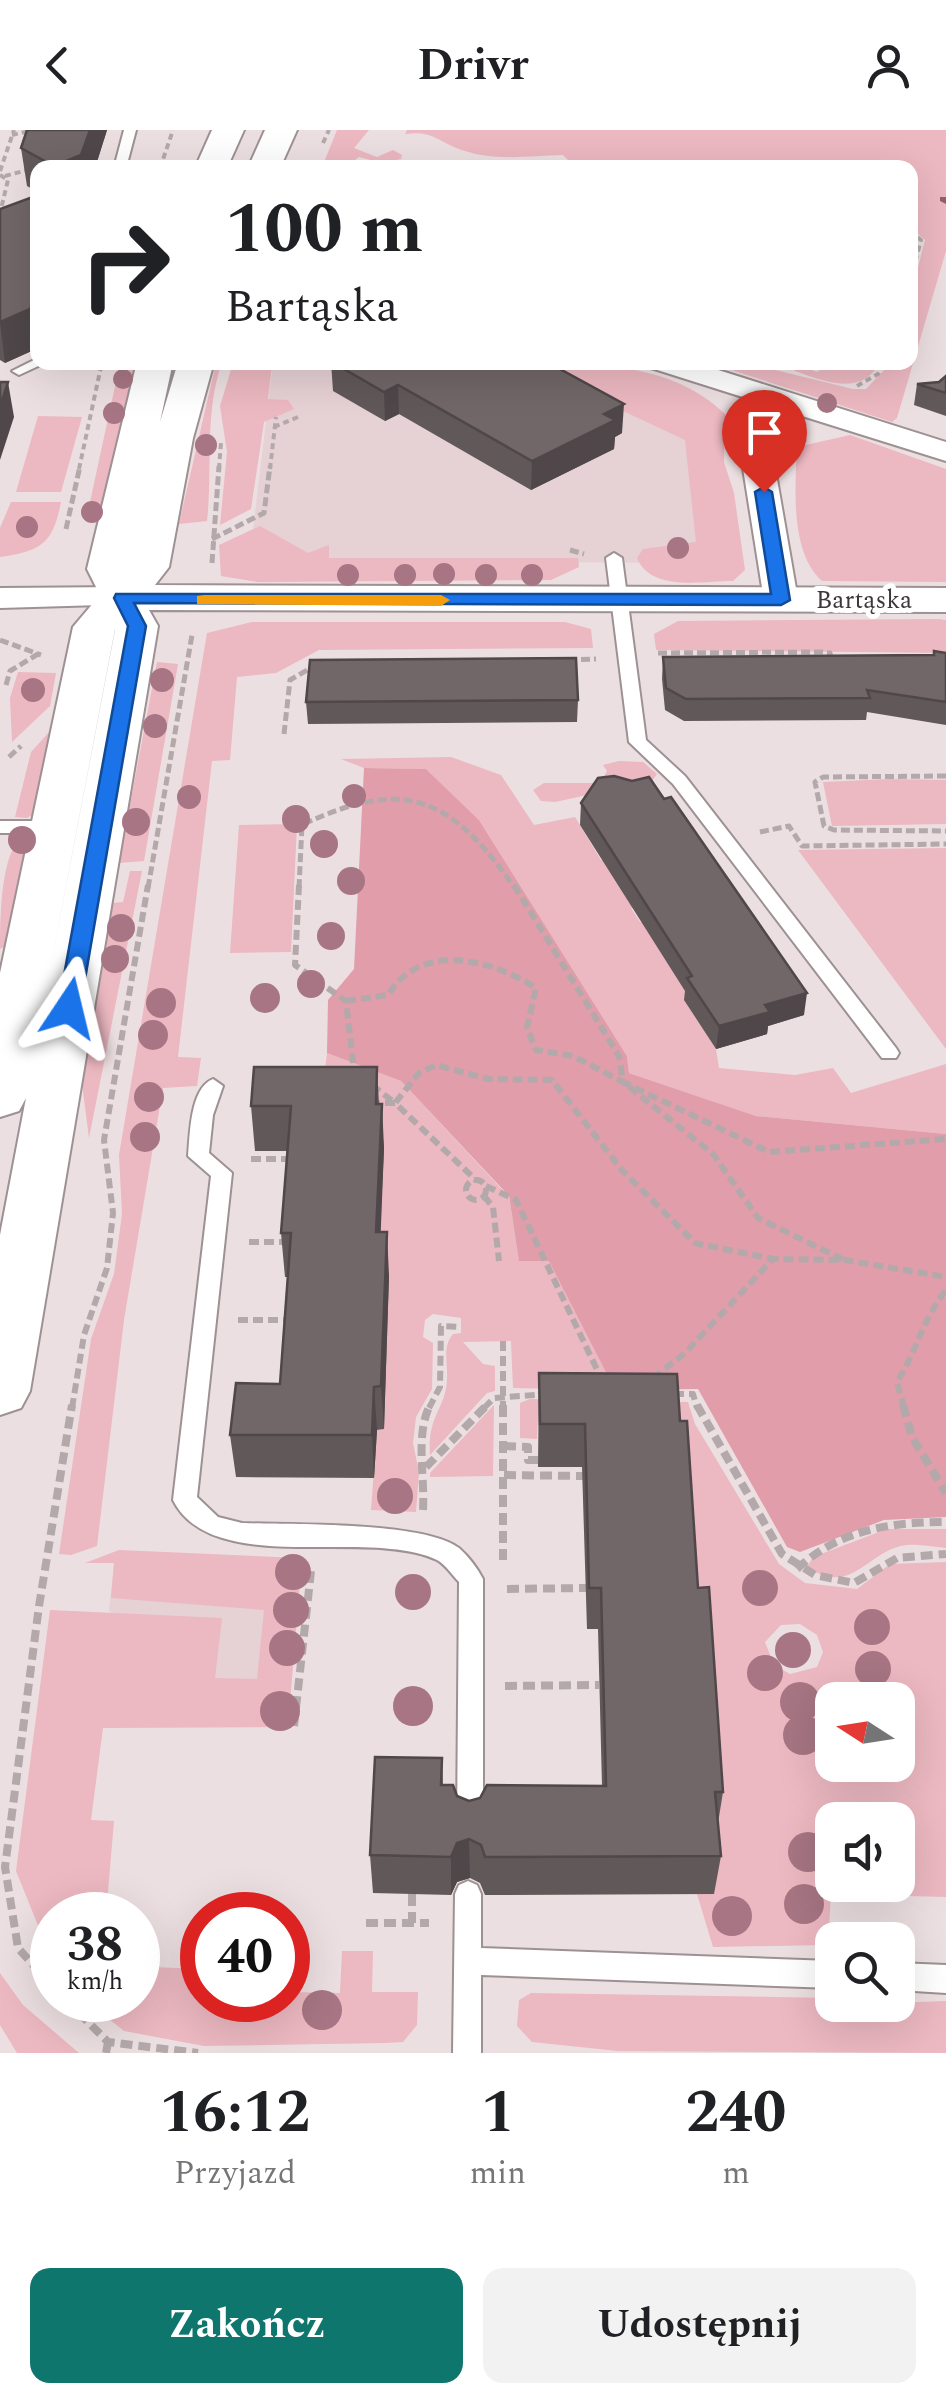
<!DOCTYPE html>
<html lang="pl">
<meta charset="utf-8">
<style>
:root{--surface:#fff;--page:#f2f2f2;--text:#202124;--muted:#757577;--accent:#0f766e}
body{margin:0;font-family:Spectral,serif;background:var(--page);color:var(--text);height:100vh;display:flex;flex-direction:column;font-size:38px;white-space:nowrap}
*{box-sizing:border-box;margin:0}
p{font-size:32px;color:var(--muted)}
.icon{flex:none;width:55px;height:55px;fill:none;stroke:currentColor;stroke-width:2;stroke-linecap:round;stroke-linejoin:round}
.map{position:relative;height:1923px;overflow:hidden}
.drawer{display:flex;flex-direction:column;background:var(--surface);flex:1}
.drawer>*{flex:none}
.banner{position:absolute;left:30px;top:30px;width:888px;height:210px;border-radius:20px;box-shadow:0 10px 40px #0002;background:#fff;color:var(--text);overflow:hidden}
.needle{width:65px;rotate:282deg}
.buttons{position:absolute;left:815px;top:1552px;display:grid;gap:20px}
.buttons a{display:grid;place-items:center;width:100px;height:100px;border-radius:20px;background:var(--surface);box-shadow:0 10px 40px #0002;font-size:50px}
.speed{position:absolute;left:30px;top:1762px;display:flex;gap:20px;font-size:50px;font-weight:700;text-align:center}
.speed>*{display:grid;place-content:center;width:130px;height:130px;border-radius:50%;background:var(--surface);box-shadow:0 10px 40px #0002;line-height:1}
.speed small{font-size:25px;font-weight:400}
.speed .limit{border:15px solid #d22;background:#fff;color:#111}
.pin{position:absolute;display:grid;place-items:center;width:85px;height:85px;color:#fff;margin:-102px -42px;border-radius:50% 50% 50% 0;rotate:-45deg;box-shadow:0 0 10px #0007}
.pin .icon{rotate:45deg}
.me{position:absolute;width:110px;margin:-55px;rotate:10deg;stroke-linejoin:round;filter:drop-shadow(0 0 8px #0008)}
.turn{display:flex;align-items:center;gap:35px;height:210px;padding:0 30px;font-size:45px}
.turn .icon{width:130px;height:130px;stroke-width:2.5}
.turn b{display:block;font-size:70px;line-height:85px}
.eta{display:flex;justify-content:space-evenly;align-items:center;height:170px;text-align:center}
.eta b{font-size:60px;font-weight:700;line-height:70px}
.primary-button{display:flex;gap:20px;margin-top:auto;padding:20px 30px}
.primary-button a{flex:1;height:115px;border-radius:20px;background:var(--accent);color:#fff;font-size:40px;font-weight:700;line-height:115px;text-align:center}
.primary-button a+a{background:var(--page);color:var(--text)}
header{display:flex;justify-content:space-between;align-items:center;height:130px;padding:0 30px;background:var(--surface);font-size:45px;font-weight:700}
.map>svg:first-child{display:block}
.built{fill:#e6d1d4}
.green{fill:#ecb8c1;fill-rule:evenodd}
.forest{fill:#e19da9}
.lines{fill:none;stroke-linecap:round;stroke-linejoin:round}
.stream{fill:#90616a;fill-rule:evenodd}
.service-casing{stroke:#9d9193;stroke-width:4}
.minor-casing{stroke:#9d9193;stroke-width:4}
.tertiary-casing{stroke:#9d9193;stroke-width:4}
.path-far3{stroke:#b3a9ab;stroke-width:4;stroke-dasharray:6 4;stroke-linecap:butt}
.path-far2{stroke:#b3a9ab;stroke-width:5;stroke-dasharray:9 4;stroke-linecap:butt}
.path-far1{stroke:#b3a9ab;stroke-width:6;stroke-dasharray:10 5;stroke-linecap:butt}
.path{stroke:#b3a9ab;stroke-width:8;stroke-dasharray:12 6;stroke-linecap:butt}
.service{fill:#fff;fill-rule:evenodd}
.minor{fill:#fff;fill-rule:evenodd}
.tertiary{fill:#fff;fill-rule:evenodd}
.tree{fill:#a77583}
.wall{fill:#615859}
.shaded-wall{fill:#4f4749}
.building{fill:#716668;stroke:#4f4749;stroke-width:2.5}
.route{fill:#1a73e8;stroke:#114b97;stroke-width:2.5}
.slow{fill:#f59e0b}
.labels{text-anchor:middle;stroke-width:10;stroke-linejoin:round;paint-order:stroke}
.far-street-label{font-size:25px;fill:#3d3839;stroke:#fff}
</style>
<header><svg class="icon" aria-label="back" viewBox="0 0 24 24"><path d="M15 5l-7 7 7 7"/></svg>Drivr<svg class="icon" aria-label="person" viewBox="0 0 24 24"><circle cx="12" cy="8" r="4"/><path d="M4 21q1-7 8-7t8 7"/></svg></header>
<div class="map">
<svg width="946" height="1923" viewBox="0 0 946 1923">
<rect width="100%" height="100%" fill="#ecdfe1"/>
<g class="built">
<polygon points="273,233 541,233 691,307 703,433 306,431 253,400"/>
<polygon points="115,1424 285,1432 271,1591 109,1481"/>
</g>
<g class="green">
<polygon points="337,0 369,0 354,18 377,27 393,20 402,25 401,29 382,33 359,27 346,37 322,37"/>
<path d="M407,0H946V121L897,288L892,292L710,233H747L853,259H866L891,233L910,232V169L925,110L910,97V38L575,37L563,25C531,26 495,31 465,21C438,13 435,0 405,4Z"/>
<polygon points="120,233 135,233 100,393 87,386"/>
<path d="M216,233H222C204,282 213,338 207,391L179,394Z"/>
<polygon points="233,233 301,233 272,236 268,269 288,270 294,279 264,292 251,379 220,395 227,322 220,276"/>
<path d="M521,233C591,233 672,232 725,284L724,332L734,363L745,440L733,451C701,451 651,462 637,428L643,419L696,412L685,310Z"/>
<path d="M774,233H794L817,242L831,233H879C859,274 805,243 774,233Z"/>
<polygon points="38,286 82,287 61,362 16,362"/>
<path d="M850,305L946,339V452L822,451C790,422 795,358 797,317Z"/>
<path d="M11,372H61C53,413 42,421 0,427V398Z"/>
<polygon points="260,396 308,423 329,415 329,428 578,428 579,437 551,450 257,452 221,446 219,415"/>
<polygon points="939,489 946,490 946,523 656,520 654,504 678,491"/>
<polygon points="252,492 565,492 591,499 593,518 319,520 276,543 237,547 230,630 212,631 178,927 201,928 197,956 163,958 124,1190 97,1416 71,1425 59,1424 91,1209 114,1144 122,1084 119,1025 207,503"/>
<polygon points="157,532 178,534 144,731 119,733"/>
<polygon points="18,542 56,543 50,576 12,612 10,568"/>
<polygon points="60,590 42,679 27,688 15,687 31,622"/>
<polygon points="451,627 501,645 534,695 575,687 601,730 606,729 637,776 631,778 640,792 647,791 683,858 690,857 685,871 716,919 719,938 795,945 833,938 851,963 946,934 946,1004 756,986 629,943 627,926 479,690 426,639 364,638 341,629"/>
<polygon points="619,631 643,632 657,644 652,651 555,672 541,671 533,660 544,653 600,653 607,641 603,635"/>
<polygon points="889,649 946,650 946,694 832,696 823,652"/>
<polygon points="297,694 291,822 230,823 239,695"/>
<path d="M31,705L6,816L0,819C0,789 0,706 31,705Z"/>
<polygon points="946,718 946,919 798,720"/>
<polygon points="130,741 142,741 89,1008 81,946 112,773 123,772"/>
<path d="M327,923L401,951L509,1067L519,1130H549L615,1260L513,1258L511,1211L463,1212L483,1234L495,1236V1261L487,1263L430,1325C427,1285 446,1279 447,1249C448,1233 442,1217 453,1204L461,1203V1188L433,1184L425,1190L423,1207L433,1213L432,1259L416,1287L413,1313L419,1342L416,1382L371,1380L377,1300L384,1299L389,1146L323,956Z"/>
<path d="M530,1269L688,1272L695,1294L779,1434L805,1453L857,1459L890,1434L946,1432V1767L831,1764L828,1815L713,1817L697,1764L682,1335L538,1286L537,1309L520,1308V1273ZM800,1494L817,1505L823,1522L817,1537L790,1544L774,1535L765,1512L781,1495ZM832,1570H898V1635H832ZM832,1690H898V1755H832Z"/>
<polygon points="494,1275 493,1346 430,1347 430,1343"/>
<path d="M887,1399H946V1418C934,1417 919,1414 907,1415C868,1419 853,1468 807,1437L813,1427Z"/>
<polygon points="119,1420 302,1428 288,1597 103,1598 91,1690 114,1691 106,1785 52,1785 52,1830 16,1741 50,1480 222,1488 215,1548 257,1549 264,1480 111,1468 114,1433 85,1433"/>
<polygon points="138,1787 148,1793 153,1837 202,1839 202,1870 288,1870 288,1862 340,1863 342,1821 373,1821 372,1862 418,1862 417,1895 403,1912 385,1913 204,1916 124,1901 85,1870 138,1870"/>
<polygon points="0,1843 23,1875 79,1923 17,1923 0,1895"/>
<polygon points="531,1863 832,1868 832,1875 946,1871 946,1923 618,1921 532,1912 517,1896 519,1870"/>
</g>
<polygon class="forest" points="364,638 426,639 479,690 627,926 629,943 756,986 946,1004 946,1387 884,1390 800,1422 787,1417 698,1259 615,1260 549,1131 519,1131 509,1066 401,951 327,923 328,870 354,839"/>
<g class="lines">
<polygon class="stream" points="940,67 946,67 946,74 940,71"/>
<defs>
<g id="service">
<polygon points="124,0 136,0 126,38 114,38"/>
<polygon points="38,228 38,232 47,232 19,245 12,241"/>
<polygon points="614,423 622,428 646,610 685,646 896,918 899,923 896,928 882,928 673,654 629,612 606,428"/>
<polygon points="0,691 54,691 63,697 54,703 0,703"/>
<path d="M213,949L223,956L213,985L209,1023L232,1043L197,1367L218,1387L242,1393C290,1395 423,1391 459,1418C468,1426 478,1439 483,1449V1694L479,1703L470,1706L461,1703L457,1694L459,1452C452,1445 446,1435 437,1430C367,1397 212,1448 173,1370L211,1046L188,1026C190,1004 190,958 213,949Z"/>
<polygon points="468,1751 477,1755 481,1764 481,1818 832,1831 832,1858 481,1845 481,1923 453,1923 455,1764 459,1755"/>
<polygon points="898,1833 946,1835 946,1863 898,1860"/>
</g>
<g id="minor">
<polygon points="647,232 693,232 946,312 946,331 799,285 774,332 798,470 793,477 769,477 764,470 742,332 774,277 651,238"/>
<polygon points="123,457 135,460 140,467 135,474 0,478 0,458"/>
</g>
<g id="tertiary">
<polygon points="212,0 244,0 227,38 195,38"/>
<polygon points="265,0 297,0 280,38 248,38"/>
<path d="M137,232H173L160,292L178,232H214L193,308L169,437L155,455L946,458V482L149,480L158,496L30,1261L21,1278L0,1285V1105L26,968L19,981L0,987V843L73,497L100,465L87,439ZM115,499L44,872L115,500Z"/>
</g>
</defs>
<use href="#service" class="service-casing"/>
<use href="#minor" class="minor-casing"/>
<use href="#tertiary" class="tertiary-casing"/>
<g class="path-far3">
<polyline points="12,5 34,0"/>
<polyline points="323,13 329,0"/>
<polyline points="160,38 173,0"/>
<polyline points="0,41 14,0"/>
<polyline points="0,45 8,50 0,83"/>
<polyline points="5,46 31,39"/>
<polyline points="910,101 921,110 910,152"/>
<polyline points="857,256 878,244 885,232"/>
<polyline points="274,297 298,287"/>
<polyline points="79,339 102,232"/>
<polyline points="219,339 221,312"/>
<polyline points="270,339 276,287"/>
</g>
<g class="path-far2">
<polyline points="66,399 80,336"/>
<polyline points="212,409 264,383 270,336"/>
<polyline points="570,420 584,424"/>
<polyline points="212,433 219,336"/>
<polyline points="0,510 41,525"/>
<polyline points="658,523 821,522 830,523 832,533"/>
<polyline points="568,530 596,529"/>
<polyline points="6,555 10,541 38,524"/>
<polyline points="284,604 290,550 316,535"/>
<polyline points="9,627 21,616"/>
<polyline points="946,646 823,647 815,652 824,696 834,700 946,701"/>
<polyline points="760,702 789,696 802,716 946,714"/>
<polyline points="148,758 192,505"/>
<path d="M299,758L302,695C407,645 452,669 515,758"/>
</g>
<g class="path-far1">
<polyline points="299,755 295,835 346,871 354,941"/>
<polyline points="514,755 619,926 623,952 769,1022 946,1009"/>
<path d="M346,871L388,865C421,811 491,829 536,858L527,898L536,920L573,926L623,952L713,1024L758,1088L844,1130"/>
<polyline points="372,955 395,973 419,943 436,935 488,949 552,950 621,1039 695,1113 773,1129"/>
<polyline points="370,973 395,973 477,1051"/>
<polyline points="251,1029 293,1029"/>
<circle cx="476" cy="1060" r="10"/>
<polyline points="486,1056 516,1070 601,1248"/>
<polyline points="484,1066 493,1077 499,1131"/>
<polyline points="249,1112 287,1112"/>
<polyline points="238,1190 290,1190"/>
<polyline points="503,1211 503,1278"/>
<polyline points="653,1248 684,1224 773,1129 844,1130 946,1147"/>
<polyline points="674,1264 693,1264 697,1278"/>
<polyline points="72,1278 84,1205 107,1138 113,1083 104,1010 148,755"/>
<polyline points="429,1278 440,1257 441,1196 461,1197"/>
<polyline points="484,1278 494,1268 547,1264"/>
<path d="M904,1278L897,1252C917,1220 923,1189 946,1160"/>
</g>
<g class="path">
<polyline points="503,1275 503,1430"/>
<polyline points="697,1275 782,1424 815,1445 854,1453 897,1428 946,1424"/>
<polyline points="903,1275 912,1307 946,1363"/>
<polyline points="504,1316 528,1317 528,1330 538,1330"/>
<polyline points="426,1337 487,1275"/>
<polyline points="504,1345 583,1346"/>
<path d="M423,1380C425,1345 415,1305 430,1275"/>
<path d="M797,1439C838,1400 891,1392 946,1392"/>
<polyline points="507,1459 586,1458"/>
<polyline points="505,1556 599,1555"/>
<polyline points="294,1596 311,1441"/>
<polyline points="412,1764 412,1793"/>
<polyline points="366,1793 429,1793"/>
<polyline points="52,1856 18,1818 5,1737 39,1476 72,1275"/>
<polyline points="66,1870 108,1912 198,1923"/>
<polyline points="106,1923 108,1912"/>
</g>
<use href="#service" class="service"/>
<use href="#minor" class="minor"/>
<use href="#tertiary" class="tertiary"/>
</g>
<g class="tree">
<circle cx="123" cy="249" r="10"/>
<circle cx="827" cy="273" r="10"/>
<circle cx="745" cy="281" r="11"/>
<circle cx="114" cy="283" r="11"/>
<circle cx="206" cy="315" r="11"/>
<circle cx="92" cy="382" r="11"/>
<circle cx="27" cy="397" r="11"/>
<circle cx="678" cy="418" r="11"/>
<circle cx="444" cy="444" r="11"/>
<circle cx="348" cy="445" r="11"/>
<circle cx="405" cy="445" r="11"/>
<circle cx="486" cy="445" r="11"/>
<circle cx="532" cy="445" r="11"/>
<circle cx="162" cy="550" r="12"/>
<circle cx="33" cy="560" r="12"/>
<circle cx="155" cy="596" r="12"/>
<circle cx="354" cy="666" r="12"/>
<circle cx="189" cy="667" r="12"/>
<circle cx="296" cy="689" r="14"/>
<circle cx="136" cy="692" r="14"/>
<circle cx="22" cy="710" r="14"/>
<circle cx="324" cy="714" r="14"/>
<circle cx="351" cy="751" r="14"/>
<circle cx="121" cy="798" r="14"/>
<circle cx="331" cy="806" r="14"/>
<circle cx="115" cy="829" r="14"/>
<circle cx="311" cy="854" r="14"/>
<circle cx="265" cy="868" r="15"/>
<circle cx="161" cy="873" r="15"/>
<circle cx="153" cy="905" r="15"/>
<circle cx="149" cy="967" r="15"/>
<circle cx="145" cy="1007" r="15"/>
<circle cx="395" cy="1366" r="18"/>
<circle cx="293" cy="1442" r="18"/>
<circle cx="760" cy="1458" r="18"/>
<circle cx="413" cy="1462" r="18"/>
<circle cx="291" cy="1480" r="18"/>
<circle cx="872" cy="1497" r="18"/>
<circle cx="287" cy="1518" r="18"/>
<circle cx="793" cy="1520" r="18"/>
<circle cx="873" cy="1539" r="18"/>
<circle cx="765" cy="1543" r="18"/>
<circle cx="800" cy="1572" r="20"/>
<circle cx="413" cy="1576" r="20"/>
<circle cx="280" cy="1581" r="20"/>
<circle cx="803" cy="1605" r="20"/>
<circle cx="808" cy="1722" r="20"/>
<circle cx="804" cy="1774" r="20"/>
<circle cx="732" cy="1786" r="20"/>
<circle cx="322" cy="1880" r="20"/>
</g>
<g class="wall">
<polygon points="107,0 95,38 38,38 38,62 27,56 21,18"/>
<polygon points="38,65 38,216 36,219 5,233 0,230 0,79"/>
<polygon points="331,232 555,232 555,237 622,303 615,307 614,319 531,360 399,284 385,291 333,261"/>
<polygon points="799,232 833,232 819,240"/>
<polygon points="946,246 946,286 914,275 917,254 939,252"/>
<polygon points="946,523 946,595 867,582 866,590 684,591 665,580 662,549 663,527 934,525"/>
<polygon points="578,570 577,592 308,594 306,572"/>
<polygon points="581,673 804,885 768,896 767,904 716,919 684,870 685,861 580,695"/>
<polygon points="377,937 379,974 384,1018 380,1102 389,1146 384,1299 377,1300 374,1348 236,1347 230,1305 280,1254 288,1147 285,1147 281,1103 288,1021 255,1021 251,976"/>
<polygon points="539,1243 680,1291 698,1458 723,1662 718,1693 721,1726 714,1764 485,1765 480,1753 470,1748 457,1752 451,1765 373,1763 370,1725 442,1628 443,1655 457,1666 469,1671 602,1656 598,1499 587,1499 582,1337 538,1337"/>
</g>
<g class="shaded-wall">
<polygon points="90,0 107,0 95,38 55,38 54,36"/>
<polygon points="38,158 36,219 5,233 0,192"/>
<polygon points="820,232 833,232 819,240"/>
<polygon points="8,252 14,287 0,330 0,277"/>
<polygon points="398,255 399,284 385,291 384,262"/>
<polygon points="624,274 622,303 615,307 614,319 531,360 532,331 604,284"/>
<polygon points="807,863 804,885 768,896 767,904 716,919 719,896 765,875"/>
<polygon points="382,974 384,1018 379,1146 376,1102"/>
<polygon points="387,1102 389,1146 384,1299 381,1256"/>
<polygon points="374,1257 377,1300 374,1348 372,1305"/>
<polygon points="469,1709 470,1748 457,1752 451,1765 451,1727 457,1713"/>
</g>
<g class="building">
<polygon points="27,0 90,0 81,25 54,36 21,18"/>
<polygon points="38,65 38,158 30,179 0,192 0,79"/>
<polygon points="332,232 547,232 624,274 604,284 615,290 532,331 398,255 384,262"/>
<polygon points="946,246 946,263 917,254 939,252"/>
<polygon points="0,252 8,252 0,277"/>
<polygon points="934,521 946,523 946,572 867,560 870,568 686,569 666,558 663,527 934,525"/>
<polygon points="576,528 578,570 306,572 310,530"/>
<polygon points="614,646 632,651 649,647 664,669 671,667 807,863 765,875 770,882 719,896 687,848 692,846 581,673 598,648"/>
<polygon points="254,937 377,937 376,974 382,974 376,1102 387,1102 381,1256 374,1257 372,1305 230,1305 236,1253 280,1254 291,1103 281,1103 291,976 251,976"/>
<polygon points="539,1243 677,1244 680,1291 687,1291 698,1458 709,1457 723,1662 715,1662 721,1726 485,1727 481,1715 469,1709 457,1713 451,1727 370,1725 375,1627 442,1628 441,1655 453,1655 457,1666 469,1671 480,1668 487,1655 606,1656 601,1458 589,1458 585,1294 540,1294"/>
</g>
<polygon class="route" points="764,357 772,362 790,470 781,475 134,473 146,496 80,878 69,886 61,884 58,878 128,496 114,468 116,464 771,464 755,362"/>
<polygon class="slow" points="204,465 441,465 450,470 441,476 197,474 197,466"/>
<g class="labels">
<g class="far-street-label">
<text x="864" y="478">Bartąska</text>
</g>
</g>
</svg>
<div class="buttons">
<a><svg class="needle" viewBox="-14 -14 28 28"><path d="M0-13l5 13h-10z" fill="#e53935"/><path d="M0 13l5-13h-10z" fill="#757577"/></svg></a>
<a><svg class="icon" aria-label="sound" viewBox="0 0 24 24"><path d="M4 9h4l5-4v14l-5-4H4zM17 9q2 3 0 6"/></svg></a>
<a><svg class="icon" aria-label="search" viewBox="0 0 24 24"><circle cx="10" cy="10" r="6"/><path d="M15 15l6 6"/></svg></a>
</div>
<div class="speed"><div>38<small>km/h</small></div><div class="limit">40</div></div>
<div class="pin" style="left:764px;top:362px;background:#d93025"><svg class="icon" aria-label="arrive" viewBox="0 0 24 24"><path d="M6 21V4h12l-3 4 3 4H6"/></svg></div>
<svg class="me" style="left:69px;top:878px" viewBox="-20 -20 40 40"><path d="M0-17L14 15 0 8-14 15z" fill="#1a73e8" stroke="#fff" stroke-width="4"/></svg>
<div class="banner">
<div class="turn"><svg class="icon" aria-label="right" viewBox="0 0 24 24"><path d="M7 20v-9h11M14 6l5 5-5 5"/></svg><div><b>100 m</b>Bartąska</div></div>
</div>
</div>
<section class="drawer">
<div class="eta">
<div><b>16:12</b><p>Przyjazd</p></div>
<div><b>1</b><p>min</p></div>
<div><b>240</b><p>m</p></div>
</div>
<div class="primary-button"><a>Zakończ</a><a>Udostępnij</a></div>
</section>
